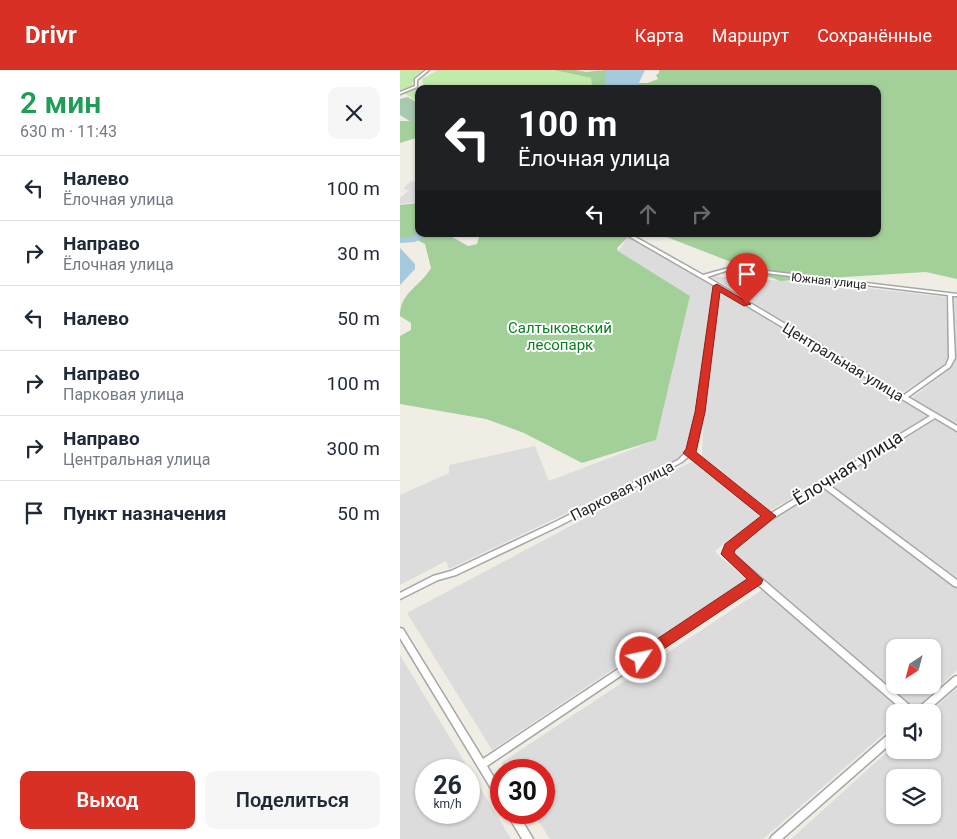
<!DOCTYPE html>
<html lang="ru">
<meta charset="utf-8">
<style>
:root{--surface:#fff;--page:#f6f6f7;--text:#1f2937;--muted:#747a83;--line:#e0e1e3;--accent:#d93025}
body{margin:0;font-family:Roboto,sans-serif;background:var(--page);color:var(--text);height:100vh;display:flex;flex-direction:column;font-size:19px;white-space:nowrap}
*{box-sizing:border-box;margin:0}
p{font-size:16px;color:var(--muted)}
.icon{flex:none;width:28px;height:28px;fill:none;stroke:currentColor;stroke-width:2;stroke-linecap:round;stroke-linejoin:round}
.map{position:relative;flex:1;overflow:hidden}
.panel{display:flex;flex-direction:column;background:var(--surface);width:400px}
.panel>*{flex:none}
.banner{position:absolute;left:15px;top:15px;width:466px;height:152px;border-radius:10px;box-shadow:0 1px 4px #0004;background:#202124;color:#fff;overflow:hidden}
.needle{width:32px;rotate:216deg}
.controls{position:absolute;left:486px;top:569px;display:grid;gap:10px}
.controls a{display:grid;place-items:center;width:55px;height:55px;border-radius:10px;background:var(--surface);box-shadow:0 1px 4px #0004;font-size:25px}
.speed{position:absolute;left:15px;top:689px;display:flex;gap:10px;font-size:25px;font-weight:700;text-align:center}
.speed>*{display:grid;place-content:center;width:65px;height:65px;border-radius:50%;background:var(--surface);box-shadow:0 1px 4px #0004;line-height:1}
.speed small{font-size:12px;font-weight:400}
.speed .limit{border:8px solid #d22;background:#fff;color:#111}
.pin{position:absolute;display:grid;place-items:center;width:42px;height:42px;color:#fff;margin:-51px -21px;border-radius:50% 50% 50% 0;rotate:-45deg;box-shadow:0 0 5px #0007}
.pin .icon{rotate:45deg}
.me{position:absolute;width:55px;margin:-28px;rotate:56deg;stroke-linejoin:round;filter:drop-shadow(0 0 4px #0008)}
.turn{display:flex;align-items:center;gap:18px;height:105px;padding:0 20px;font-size:22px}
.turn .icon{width:65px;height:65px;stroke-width:2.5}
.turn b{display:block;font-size:35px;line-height:42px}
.lanes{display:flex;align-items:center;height:48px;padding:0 20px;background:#0003;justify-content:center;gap:25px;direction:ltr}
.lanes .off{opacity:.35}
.round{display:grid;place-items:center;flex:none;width:52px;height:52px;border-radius:10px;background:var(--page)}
.overview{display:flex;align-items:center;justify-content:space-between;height:85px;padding:0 20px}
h1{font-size:30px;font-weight:600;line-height:38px;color:#1e9e55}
.primary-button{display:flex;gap:10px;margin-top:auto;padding:10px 20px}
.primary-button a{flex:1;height:58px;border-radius:10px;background:var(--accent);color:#fff;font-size:20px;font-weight:600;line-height:58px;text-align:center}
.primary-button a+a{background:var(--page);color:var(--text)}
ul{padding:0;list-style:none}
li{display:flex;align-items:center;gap:15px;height:65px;padding:0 20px;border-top:1px solid var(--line)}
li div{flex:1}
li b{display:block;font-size:19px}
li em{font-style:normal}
header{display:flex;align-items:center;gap:30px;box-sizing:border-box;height:70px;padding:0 25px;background:var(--accent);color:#fff}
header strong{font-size:24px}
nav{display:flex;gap:28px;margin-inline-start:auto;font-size:18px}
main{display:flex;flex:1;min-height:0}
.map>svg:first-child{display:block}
.residential{fill:#dddcdc;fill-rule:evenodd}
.grass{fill:#c2eaaa}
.forest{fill:#a3cf99}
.cemetery{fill:#a6c9af}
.water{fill:#a5cade}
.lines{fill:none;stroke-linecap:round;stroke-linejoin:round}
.river{fill:#a5cade;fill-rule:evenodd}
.minor-casing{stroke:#a6a6a6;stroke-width:3}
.minor{fill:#fff;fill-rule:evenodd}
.route{fill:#d93025;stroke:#8d1f18}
.labels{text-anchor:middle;stroke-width:4;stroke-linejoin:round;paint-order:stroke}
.far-street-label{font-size:12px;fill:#1f1f1f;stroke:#fff}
.park-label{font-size:15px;fill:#0b7f22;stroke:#fff}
.street-label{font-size:15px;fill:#1f1f1f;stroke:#fff}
.near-street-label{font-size:18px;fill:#1f1f1f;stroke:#fff}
</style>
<header>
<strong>Drivr</strong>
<nav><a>Карта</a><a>Маршрут</a><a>Сохранённые</a></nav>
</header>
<main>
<section class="panel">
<div class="overview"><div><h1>2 мин</h1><p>630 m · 11:43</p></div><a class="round"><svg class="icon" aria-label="close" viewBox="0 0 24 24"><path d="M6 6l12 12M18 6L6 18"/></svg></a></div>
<ul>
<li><svg class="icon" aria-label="left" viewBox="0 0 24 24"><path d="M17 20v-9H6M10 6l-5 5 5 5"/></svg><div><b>Налево</b><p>Ёлочная улица</p></div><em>100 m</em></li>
<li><svg class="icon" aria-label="right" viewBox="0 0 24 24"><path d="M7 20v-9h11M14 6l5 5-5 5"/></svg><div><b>Направо</b><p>Ёлочная улица</p></div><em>30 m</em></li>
<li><svg class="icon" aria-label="left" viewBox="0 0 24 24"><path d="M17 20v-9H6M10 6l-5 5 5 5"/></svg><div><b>Налево</b></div><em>50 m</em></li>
<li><svg class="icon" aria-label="right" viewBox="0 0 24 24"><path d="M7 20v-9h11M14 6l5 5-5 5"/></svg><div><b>Направо</b><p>Парковая улица</p></div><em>100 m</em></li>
<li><svg class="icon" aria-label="right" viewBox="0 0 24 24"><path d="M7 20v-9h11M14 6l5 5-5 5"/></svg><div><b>Направо</b><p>Центральная улица</p></div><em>300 m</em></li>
<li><svg class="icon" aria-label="arrive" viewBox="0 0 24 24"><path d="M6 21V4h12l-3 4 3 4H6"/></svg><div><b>Пункт назначения</b></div><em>50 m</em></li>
</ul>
<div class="primary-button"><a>Выход</a><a>Поделиться</a></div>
</section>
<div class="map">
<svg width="557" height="769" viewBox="0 0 557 769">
<rect width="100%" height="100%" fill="#f0ede5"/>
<g class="residential">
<polygon points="11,111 19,112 19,132 0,134 0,128 9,120 3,119"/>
<polygon points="229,166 313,217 288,381 278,390 49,499 46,491 0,515 0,425 49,403 49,395 135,376 149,411 256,370 290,226 218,181"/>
<polygon points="310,206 431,214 546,227 549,287 543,296 502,323"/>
<polygon points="322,225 327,225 403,272 527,344 527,346 370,441 302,386 304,342 318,227"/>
<polygon points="553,227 557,228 557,355 512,328 551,298 555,289"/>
<polygon points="537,349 557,360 557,508 429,415"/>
<polygon points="293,391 362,446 316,480 316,483 347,510 92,680 7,543"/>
<path d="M423,418L557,517V600L516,638L332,481L377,447ZM495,578H532V615H495Z"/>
<polygon points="362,520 503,642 495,642 495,654 363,769 150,769 133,743 144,742 144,700 106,700 101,693"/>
<path d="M0,585L111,769H0ZM26,700H69V742H26Z"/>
<path d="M557,618V769H391L495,675V680H532V642H530ZM495,708H532V745H495Z"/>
</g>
<g class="grass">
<polygon points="0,0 23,0 15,6 12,15 0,21"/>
<polygon points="38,0 154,0 191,8 192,18 171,16 162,19 19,19 19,32 4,23 23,15 22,9"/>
</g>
<g class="forest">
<polygon points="135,0 176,0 186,2 206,0 207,4 205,19 162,19 171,16 192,18 191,8 154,0"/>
<polygon points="259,0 557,0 557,209 526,202 380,211 259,164 478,164 478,19 236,19 238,13 248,13 258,9 256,5 259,3"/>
<polygon points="0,51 10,51 19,56 19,67 0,73"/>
<path d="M19,133V164H47L68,176L77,174L79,167L93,166L92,164H231L217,178L218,181L290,226L256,370L182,393L124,363L86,349L0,334V266L11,260V253L0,246C0,222 20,217 31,198L25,174L15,169L0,167V135Z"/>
</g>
<polygon class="cemetery" points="8,27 19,34 19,57 0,45 0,29"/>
<g class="water">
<polygon points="206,0 245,0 236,19 205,19"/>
<polygon points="0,178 15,194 15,199 0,215"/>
</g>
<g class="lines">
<polygon class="river" points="19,163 29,164 15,172 0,173 0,167 10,167"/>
<defs>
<g id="minor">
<polygon points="26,0 29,0 17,10 17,17 0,24 0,22 15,16 15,9"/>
<path d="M225,164H230L303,205L332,197L557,224V226H552L555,288L550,297L508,327L557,356V361L535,348L428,414L557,510V517L554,516L423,417L372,449L332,479V483L514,639L515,642H505L357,514L87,696L101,719V732L98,730L0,568V558L3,559L83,689L352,510L325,486C324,483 325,479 326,476L365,447L289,386L282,392L159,456L56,505L38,510L0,529V523L33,506L51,501L155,452L278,390L288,380L297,342L315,216ZM332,199L548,225L549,288L546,295L504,325L307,207ZM319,219L502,329L530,346L370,444L293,383L294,381L303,342Z"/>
<polygon points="557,606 557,615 526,642 516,642 517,639 554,607"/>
<polygon points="495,660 495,670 382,769 370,769 372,766 492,661"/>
<polygon points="106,742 117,742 133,769 122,769"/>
</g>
</defs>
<use href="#minor" class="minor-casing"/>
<use href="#minor" class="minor"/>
</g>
<polygon class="route" points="317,214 351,234 344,236 320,222 305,342 296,382 376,446 335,480 334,483 363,510 361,514 241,594 236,592 234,588 236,583 347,509 321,484 325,474 361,446 283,383 286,379 295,342 313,216"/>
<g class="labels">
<g class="far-street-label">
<text transform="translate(429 211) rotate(6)" y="4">Южная улица</text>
</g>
<g class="park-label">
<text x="160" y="263">Салтыковский<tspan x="160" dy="17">лесопарк</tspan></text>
</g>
<g class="street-label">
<text transform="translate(443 292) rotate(31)" y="5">Центральная улица</text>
<text transform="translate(222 421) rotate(-27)" y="5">Парковая улица</text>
</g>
<g class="near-street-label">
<text transform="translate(448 398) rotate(-32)" y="6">Ёлочная улица</text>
</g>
</g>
</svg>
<div class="controls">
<a><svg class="needle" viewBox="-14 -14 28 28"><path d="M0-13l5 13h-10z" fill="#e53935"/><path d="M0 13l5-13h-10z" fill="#747a83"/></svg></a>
<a><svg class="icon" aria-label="sound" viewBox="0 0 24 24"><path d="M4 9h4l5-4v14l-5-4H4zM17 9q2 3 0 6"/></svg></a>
<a><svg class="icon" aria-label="layers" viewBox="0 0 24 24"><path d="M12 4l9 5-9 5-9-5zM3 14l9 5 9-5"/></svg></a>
</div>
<div class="speed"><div>26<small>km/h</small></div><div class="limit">30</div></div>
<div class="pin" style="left:347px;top:234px;background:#d93025"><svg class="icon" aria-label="arrive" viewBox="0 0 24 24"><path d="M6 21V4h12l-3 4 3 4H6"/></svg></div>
<svg class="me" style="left:241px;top:588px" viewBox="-20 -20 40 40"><circle r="17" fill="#d93025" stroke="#fff" stroke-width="3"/><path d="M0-11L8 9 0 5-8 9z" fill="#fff"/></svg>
<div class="banner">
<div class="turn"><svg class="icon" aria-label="left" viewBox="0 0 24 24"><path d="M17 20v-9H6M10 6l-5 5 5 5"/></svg><div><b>100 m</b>Ёлочная улица</div></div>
<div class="lanes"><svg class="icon" aria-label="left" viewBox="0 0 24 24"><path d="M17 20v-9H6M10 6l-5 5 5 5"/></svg><svg class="icon off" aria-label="ahead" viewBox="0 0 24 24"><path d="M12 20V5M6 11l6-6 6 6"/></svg><svg class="icon off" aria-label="right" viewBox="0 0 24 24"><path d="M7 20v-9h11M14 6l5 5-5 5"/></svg></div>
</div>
</div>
</main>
